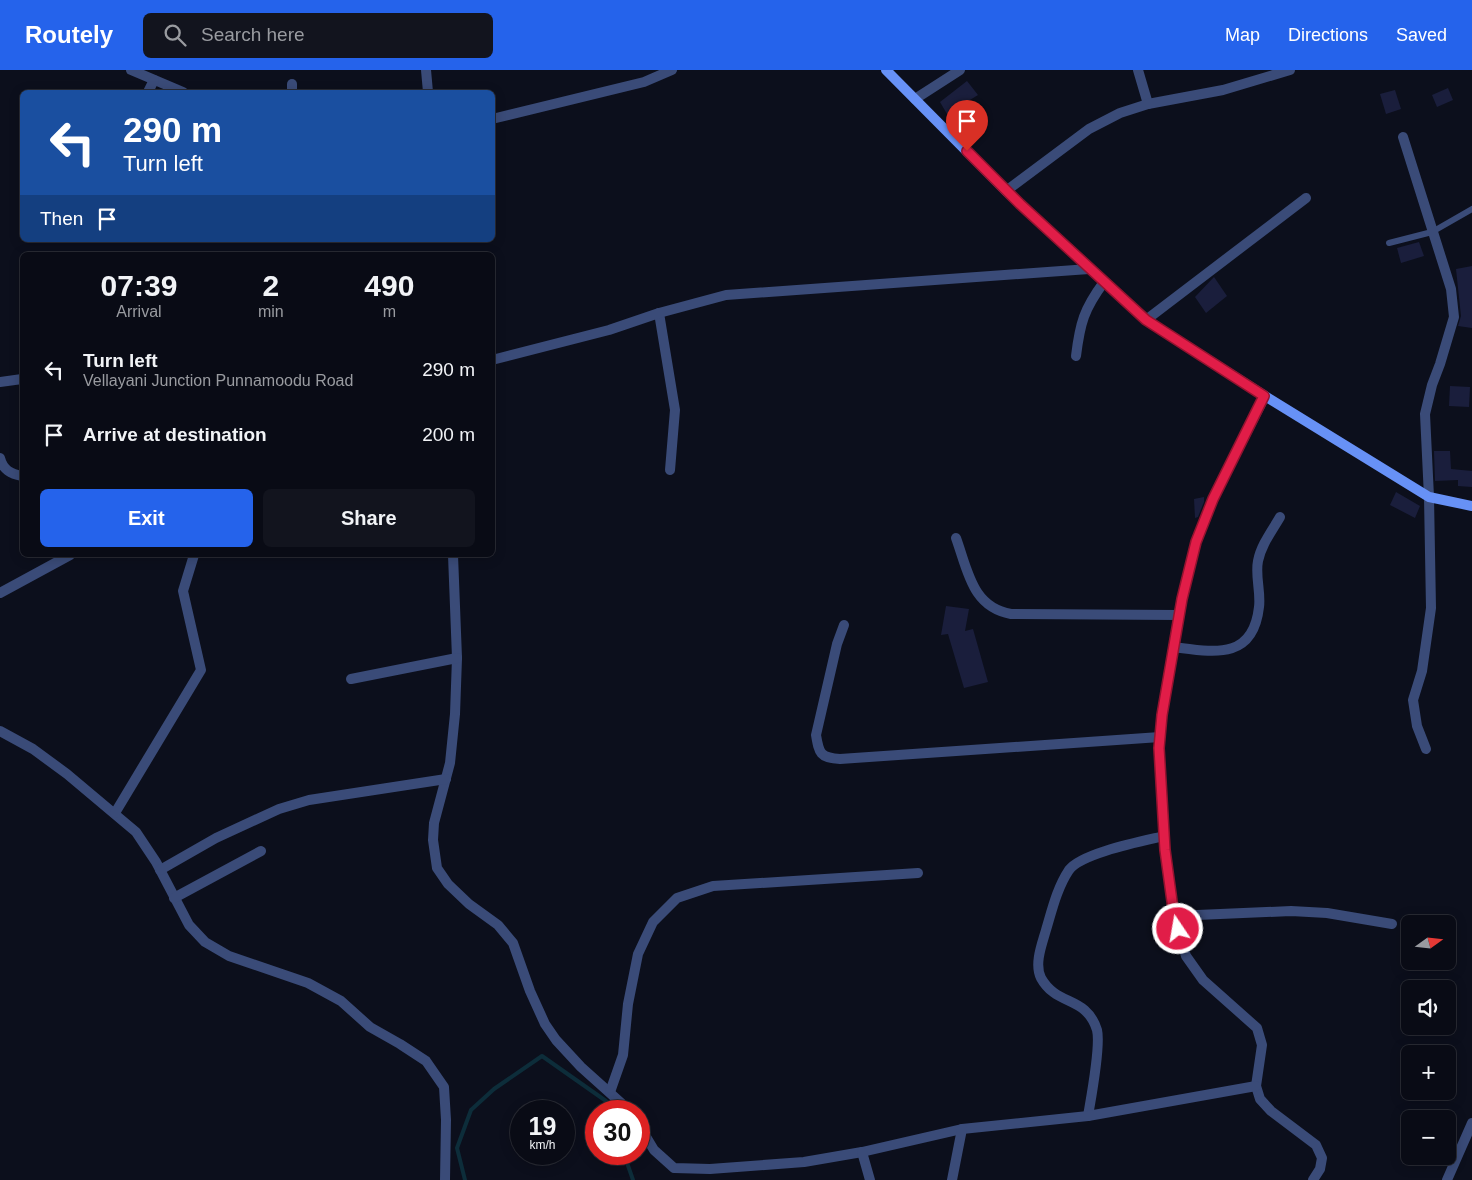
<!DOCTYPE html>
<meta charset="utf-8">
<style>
:root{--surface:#090b15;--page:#12141e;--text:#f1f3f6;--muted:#999ba0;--line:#292b34;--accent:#2563eb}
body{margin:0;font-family:Helvetica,sans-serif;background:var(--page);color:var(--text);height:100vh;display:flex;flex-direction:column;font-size:19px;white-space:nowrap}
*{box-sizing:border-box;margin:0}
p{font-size:16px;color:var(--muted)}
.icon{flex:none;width:28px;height:28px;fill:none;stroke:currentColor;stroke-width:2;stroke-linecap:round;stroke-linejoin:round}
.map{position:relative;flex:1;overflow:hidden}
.panel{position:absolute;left:20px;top:182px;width:475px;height:305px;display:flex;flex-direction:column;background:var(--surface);border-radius:8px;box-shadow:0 2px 12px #0003,0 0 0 1px var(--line)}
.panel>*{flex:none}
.banner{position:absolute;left:20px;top:20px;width:475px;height:152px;border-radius:8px;box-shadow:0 2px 12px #0003,0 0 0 1px var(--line);background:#1a4fa0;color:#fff;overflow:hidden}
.needle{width:32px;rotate:75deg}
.buttons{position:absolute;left:1401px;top:845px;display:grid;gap:10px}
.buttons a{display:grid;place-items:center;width:55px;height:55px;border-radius:8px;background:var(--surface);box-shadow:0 2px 12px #0003,0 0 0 1px var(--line);font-size:25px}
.speed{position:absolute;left:510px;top:1030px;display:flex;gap:10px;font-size:25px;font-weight:700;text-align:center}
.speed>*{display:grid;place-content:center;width:65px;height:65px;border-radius:50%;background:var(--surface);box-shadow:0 2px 12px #0003,0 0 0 1px var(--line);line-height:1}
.speed small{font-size:12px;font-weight:400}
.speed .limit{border:8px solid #d22;background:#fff;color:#111}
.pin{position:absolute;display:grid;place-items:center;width:42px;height:42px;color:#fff;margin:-51px -21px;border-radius:50% 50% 50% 0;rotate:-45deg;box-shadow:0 0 5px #0007}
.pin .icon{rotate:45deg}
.me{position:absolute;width:55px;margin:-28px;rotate:348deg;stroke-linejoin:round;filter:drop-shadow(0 0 4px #0008)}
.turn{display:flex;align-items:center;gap:18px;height:105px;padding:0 20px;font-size:22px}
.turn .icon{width:65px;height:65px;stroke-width:2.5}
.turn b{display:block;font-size:35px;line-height:42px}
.then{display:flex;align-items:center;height:48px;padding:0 20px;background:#0003;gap:10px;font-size:19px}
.eta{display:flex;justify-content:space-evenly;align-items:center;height:85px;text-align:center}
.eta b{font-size:30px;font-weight:700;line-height:35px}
.cta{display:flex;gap:10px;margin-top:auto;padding:10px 20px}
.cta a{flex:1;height:58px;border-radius:8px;background:var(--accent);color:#fff;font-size:20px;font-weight:700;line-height:58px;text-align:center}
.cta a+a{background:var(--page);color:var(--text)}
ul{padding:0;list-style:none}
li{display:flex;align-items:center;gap:15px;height:65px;padding:0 20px}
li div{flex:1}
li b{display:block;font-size:19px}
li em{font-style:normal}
header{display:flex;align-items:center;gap:30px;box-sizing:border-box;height:70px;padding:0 25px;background:var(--accent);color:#fff}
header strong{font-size:24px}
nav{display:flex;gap:28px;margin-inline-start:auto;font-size:18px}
.search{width:350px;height:45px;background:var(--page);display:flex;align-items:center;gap:12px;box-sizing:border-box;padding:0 18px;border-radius:8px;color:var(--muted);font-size:19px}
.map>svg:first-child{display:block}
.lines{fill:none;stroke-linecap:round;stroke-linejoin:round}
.stream{stroke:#0d2d3a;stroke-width:4}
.building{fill:#1a1e3c}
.lane{stroke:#3a4b78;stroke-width:6}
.street{stroke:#3a4b78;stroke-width:10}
.secondary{stroke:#6791f6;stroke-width:10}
.route-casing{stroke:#92132f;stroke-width:12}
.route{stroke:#e11d48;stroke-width:9}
</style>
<header>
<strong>Routely</strong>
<div class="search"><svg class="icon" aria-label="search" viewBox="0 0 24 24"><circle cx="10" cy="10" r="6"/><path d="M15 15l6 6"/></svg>Search here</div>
<nav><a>Map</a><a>Directions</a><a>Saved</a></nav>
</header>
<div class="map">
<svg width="1472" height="1110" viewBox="0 0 1472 1110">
<rect width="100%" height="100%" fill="#0c0f1c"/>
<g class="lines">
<g class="stream">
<polyline points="624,1084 633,1110"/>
<polyline points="465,1110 457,1078 471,1040 494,1019 542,986 606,1031 612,1041"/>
</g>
</g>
<g class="building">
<polygon points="967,11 978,25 947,44 940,32"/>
<polygon points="1448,18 1453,30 1437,37 1432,25"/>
<polygon points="1395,20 1401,39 1386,44 1380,24"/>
<polygon points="1419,172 1424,186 1401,193 1397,178"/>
<polygon points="1472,196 1472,258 1458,256 1461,246 1456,199"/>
<polygon points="1214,207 1227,226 1206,243 1195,227"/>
<polygon points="1450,316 1470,317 1469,337 1449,336"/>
<polygon points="1434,381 1450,381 1451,399 1472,401 1472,417 1458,416 1458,410 1435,411"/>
<polygon points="1396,422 1420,436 1415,448 1390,435"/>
<polygon points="1204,427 1204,432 1198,447 1195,448 1194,429"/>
<polygon points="946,536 969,539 965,561 973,559 988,612 964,618 948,564 941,565"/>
</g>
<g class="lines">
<polyline class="lane" points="1389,173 1432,162 1472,139"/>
<g class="street">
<polyline points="131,0 183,22"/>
<polyline points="426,0 428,22"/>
<polyline points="1138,0 1148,34"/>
<polyline points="148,22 154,10"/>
<polyline points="292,22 292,14"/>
<polyline points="915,29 960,0"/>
<polyline points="492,49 644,12 672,0"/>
<polyline points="1403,67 1451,219 1454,247 1440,294 1432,315 1425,344 1429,427 1431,538 1422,601 1413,630 1417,656 1426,679"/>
<polyline points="1006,121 1089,59 1120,43 1148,34 1223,20 1290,0"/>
<polyline points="659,243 675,340 670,400"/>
<polyline points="1146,250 1306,128"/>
<path d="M1076,286C1080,253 1084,239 1104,212"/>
<polyline points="492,290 609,260 659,243 726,225 1089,199"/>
<polyline points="0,312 22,309"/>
<polyline points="1265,326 1213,429 1196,472 1182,529 1162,645 1159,678 1161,717 1165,779 1174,846 1186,886 1203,910 1257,958 1262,975 1256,1016 1260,1029 1271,1041 1316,1075 1322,1088 1320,1099 1313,1110"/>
<path d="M0,388C3,400 11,404 22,406"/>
<path d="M956,468C968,501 972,537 1011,544L1179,545"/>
<polyline points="453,485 457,588 455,644 450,693 434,753 433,770 437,798 448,814 469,834 498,855 513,873 530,921 545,954 556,970 581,997 630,1041"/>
<polyline points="0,523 70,485"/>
<path d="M844,555L837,574L816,665C819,683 820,688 840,689L1160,667"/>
<path d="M1173,577C1213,582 1253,591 1259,537C1261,522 1255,506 1258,491C1261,475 1272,461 1280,447"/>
<polyline points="351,609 457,588"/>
<polyline points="0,661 33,679 67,704 136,762 156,792 189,855 205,872 229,886 308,913 341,931 370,957 400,974 426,991 444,1017 446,1050 445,1110"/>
<polyline points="115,743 201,600 183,521 194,485"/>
<polyline points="160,800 216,768 279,739 309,730 446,709"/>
<polyline points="174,828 261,781"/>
<polyline points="1174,846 1291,841 1327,843 1392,854"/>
<polyline points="610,1022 623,985 628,934 638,884 653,852 677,828 713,816 918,803"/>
<path d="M1088,1046C1091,1028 1101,976 1097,960C1086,925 1057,937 1041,908C1034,894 1042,874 1046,860C1052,840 1057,818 1069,800C1081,783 1143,771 1164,766"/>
<polyline points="639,1055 654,1080 674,1098 710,1099 804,1092 862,1082 962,1059 1088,1046 1256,1016"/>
<polyline points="862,1082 870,1110"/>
<polyline points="952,1110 962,1059"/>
<polyline points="1447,1110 1472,1053"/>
</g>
<polyline class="secondary" points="886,0 1006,121 1146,250 1265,326 1429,427 1472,436"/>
</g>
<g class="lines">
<defs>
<polyline id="route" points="967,81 1020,134 1146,250 1264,326 1213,429 1196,472 1182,529 1162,645 1159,678 1165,780 1174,846 1178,859"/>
</defs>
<use href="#route" class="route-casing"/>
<use href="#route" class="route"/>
</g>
</svg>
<div class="buttons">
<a><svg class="needle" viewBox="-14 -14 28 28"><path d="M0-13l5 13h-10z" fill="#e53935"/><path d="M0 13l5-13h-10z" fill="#999ba0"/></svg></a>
<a><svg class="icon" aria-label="sound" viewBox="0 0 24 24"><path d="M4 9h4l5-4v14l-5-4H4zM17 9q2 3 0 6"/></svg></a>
<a>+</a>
<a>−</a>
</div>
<div class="speed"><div>19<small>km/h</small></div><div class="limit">30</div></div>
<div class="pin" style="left:967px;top:81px;background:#d93025"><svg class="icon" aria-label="arrive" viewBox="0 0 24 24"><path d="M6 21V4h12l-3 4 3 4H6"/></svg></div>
<svg class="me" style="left:1178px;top:859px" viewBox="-20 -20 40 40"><circle r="17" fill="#e11d48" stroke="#fff" stroke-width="3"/><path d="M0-11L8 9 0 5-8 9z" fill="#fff"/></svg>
<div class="banner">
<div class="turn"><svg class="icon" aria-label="left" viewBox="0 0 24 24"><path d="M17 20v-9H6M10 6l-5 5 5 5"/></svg><div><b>290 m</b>Turn left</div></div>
<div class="then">Then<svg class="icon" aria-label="arrive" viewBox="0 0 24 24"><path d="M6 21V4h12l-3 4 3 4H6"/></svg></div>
</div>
<section class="panel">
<div class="eta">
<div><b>07:39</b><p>Arrival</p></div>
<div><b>2</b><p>min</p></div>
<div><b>490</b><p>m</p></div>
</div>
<ul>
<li><svg class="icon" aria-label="left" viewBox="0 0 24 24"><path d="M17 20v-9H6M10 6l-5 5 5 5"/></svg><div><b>Turn left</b><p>Vellayani Junction Punnamoodu Road</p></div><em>290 m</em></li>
<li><svg class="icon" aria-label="arrive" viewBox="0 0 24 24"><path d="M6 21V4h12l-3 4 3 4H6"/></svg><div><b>Arrive at destination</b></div><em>200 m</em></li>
</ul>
<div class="cta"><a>Exit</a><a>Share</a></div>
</section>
</div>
